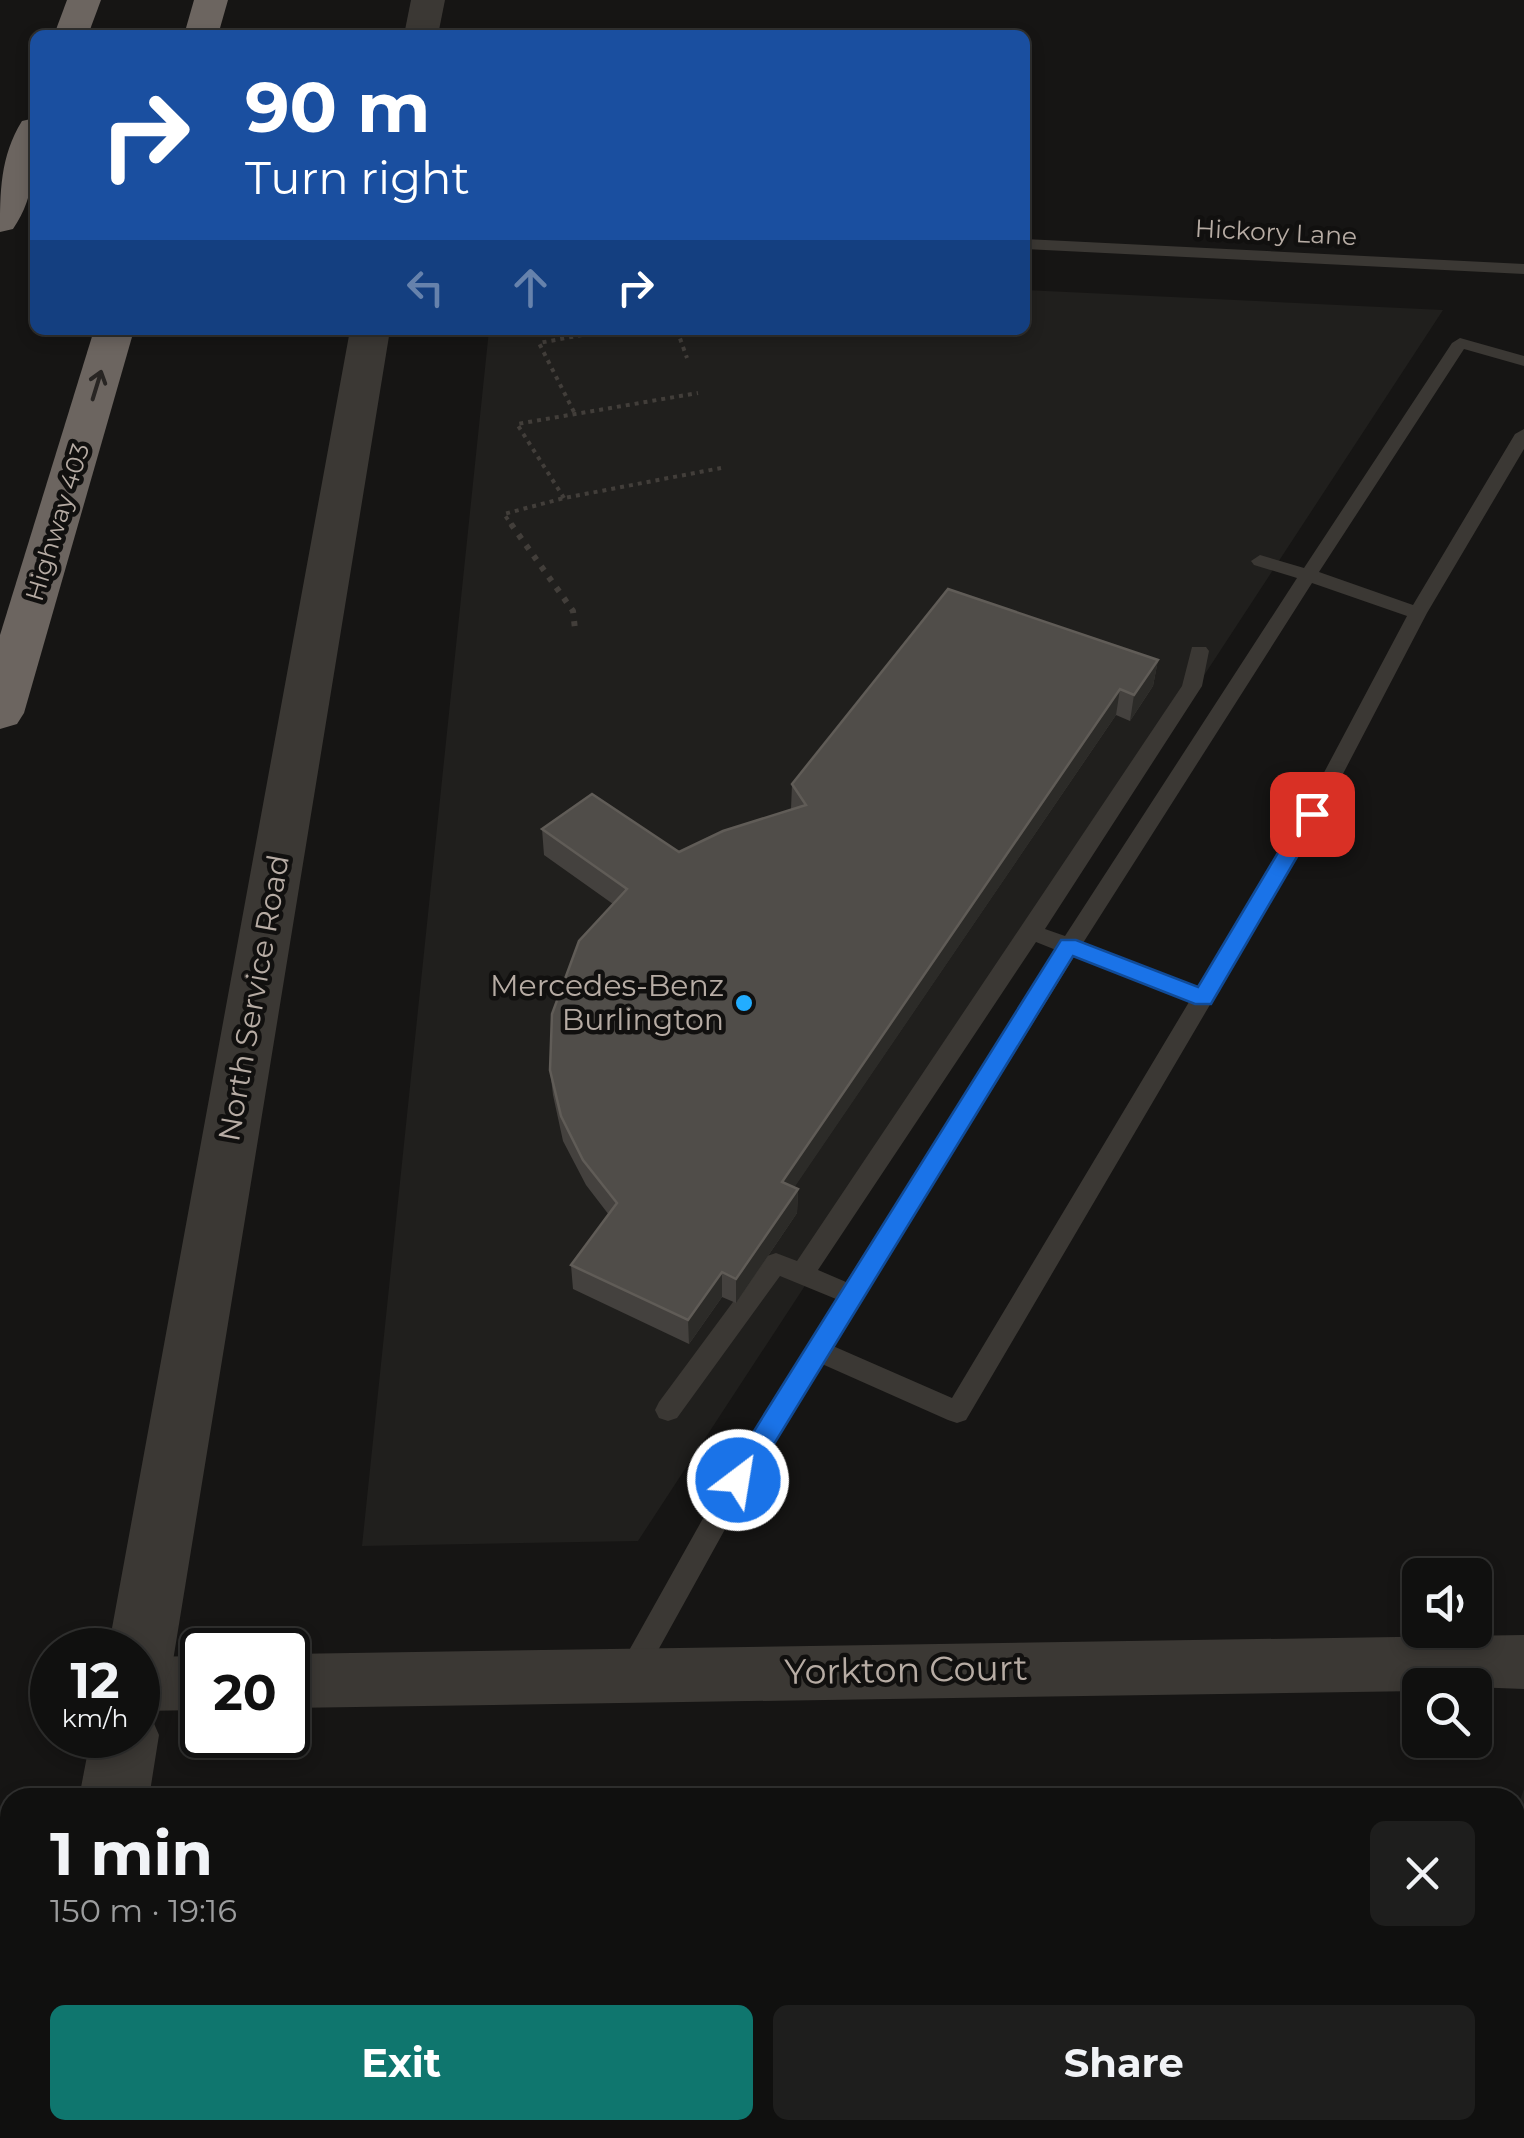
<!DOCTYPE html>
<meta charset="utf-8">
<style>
:root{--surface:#10100f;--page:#1e1e1d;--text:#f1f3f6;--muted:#9c9d9e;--line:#30302f;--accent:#0f766e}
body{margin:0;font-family:Montserrat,sans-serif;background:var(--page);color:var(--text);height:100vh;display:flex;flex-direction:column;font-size:38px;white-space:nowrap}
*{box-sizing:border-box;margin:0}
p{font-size:32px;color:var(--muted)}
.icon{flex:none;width:55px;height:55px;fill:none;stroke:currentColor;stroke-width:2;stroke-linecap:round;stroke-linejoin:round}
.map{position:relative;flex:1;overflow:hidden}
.side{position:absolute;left:0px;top:1788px;width:1525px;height:352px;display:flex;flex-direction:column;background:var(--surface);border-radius:30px 30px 0 0;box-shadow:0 5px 15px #0003,0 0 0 2px var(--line)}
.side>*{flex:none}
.guide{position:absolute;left:30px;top:30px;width:1000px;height:305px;border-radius:15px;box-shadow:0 5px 15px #0003,0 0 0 2px var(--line);background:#1a4fa0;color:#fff;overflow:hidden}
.buttons{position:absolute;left:1402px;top:1558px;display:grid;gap:20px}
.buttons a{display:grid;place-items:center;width:90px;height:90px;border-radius:15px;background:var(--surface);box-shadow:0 5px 15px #0003,0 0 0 2px var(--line);font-size:50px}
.speed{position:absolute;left:30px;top:1628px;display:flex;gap:20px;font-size:50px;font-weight:700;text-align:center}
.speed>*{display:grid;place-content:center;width:130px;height:130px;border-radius:50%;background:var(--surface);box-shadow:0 5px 15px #0003,0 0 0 2px var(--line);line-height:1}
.speed small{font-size:25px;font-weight:400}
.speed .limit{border:5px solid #111;border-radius:15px;background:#fff;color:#111}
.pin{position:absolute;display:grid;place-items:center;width:85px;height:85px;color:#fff;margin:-42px;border-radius:20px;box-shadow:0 5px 15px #0006}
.me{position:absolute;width:110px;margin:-55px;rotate:31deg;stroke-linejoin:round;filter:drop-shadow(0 0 8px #0008)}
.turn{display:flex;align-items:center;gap:35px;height:210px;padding:0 50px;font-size:45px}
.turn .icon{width:130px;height:130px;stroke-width:2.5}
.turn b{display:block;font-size:70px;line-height:85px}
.lanes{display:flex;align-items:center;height:95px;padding:0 50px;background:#0003;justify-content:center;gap:50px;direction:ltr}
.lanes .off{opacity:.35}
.round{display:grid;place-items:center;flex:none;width:105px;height:105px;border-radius:15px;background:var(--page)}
.summary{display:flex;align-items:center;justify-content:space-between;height:170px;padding:0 50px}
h1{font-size:60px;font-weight:700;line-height:75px}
.cta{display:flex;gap:20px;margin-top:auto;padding:20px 50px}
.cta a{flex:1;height:115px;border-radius:15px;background:var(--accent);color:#fff;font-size:40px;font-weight:700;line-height:115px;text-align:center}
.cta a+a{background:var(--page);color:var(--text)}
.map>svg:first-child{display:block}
.built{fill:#201f1d}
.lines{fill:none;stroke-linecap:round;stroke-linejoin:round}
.path-far1{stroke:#423e3a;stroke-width:4;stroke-dasharray:4 5;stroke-linecap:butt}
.path{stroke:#423e3a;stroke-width:6;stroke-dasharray:5 8;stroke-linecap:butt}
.service{fill:#3b3834;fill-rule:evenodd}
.minor{fill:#3b3834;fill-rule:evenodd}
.tertiary{fill:#3b3834;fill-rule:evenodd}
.motorway{fill:#6c6560;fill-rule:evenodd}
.wall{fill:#44413e}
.shaded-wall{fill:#2c2b28}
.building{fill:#504d49;stroke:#605c57;stroke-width:2.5}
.oneway{stroke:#282523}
.route{fill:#1a73e8;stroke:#114b97;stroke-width:2.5}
.poi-dot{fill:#22adff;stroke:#11100f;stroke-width:4}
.labels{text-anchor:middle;stroke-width:9;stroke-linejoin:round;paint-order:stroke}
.far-street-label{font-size:25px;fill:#b7aca4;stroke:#11100f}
.poi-label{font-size:30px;fill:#b7aca4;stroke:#11100f;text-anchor:end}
.street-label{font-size:30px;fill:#b7aca4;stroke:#11100f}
.near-street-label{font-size:35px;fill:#b7aca4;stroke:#11100f}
</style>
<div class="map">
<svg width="1524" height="2138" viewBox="0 0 1524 2138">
<rect width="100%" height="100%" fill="#161514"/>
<g class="built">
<polygon points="1025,290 1443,310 638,1541 362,1546 489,330 1025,330"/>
<polygon points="1524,1789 1524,2010 1515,1980 1515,1814"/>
</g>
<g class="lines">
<g class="path-far1">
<polyline points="677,330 687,358"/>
<polyline points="574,412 539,343 609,330"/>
<polyline points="564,498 517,424 698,393"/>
<polyline points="513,527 504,514 564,498 721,468"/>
</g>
<polyline class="path" points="511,524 573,611 575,629"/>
<g class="service">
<polygon points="1025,239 1524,264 1524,274 1025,249"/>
<path d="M1460,338L1524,356V366L1464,349L1319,572L1413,605L1515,434L1524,429V449L1427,613L1322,814L966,1420L957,1423L948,1420L822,1364L739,1504L641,1681L631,1685L621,1681L617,1672L720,1488L836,1299L780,1276L677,1418L668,1421L659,1418L655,1410L659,1402L767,1256L776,1253L797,1261L1182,686L1192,647H1206L1209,651L1202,686L1045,929L1065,936L1297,578L1254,565L1251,561L1260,555L1304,568L1452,343ZM1312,583L1407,616L1302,814L1198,987L1083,943ZM1036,942L1056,950L846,1282L818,1270ZM1074,957L1189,1002L952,1398L833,1346Z"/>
</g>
<g class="minor">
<polygon points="1524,1635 1524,1689 1420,1685 1420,1691 288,1708 288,1654"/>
<polygon points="202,1656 202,1710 138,1711 138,1657"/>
</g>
<g class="tertiary">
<polygon points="411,0 445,0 438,35 404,35"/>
<polygon points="350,330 390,330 172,1667 162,1689 138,1698 138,1650 108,1650"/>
<polygon points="138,1707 149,1712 159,1735 149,1798 79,1798 91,1735 138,1735"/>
<polygon points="14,2130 90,2130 89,2138 13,2138"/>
</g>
<g class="motorway">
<polygon points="67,0 101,0 88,35 54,35"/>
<polygon points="194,0 228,0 218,35 184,35"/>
<path d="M35,118C35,157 37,195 13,229L0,232C0,193 0,156 22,121Z"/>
<polygon points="94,330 134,330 24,713 17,724 0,729 0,635"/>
</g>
</g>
<polygon class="wall" points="1158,660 1153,686 1130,721 1116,715 794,1187 798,1189 797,1213 736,1303 722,1297 689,1344 573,1289 571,1265 609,1215 586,1185 563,1141 553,1095 550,1070 613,904 544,855 542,829 679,852 791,809 792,784"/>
<g class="shaded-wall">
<polygon points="1158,660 1153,686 1130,721 1134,695"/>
<polygon points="1120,689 1116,715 781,1207 782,1182"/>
<polygon points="798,1189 797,1213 736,1303 736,1279"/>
<polygon points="722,1272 722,1297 689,1344 688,1320"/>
</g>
<polygon class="building" points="948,589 1158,660 1134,695 1120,689 782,1182 798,1189 736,1279 722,1272 688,1320 571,1265 617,1203 583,1160 561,1116 550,1070 552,1014 579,941 627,889 542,829 592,794 679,852 723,831 806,805 792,784"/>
<defs><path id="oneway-shaft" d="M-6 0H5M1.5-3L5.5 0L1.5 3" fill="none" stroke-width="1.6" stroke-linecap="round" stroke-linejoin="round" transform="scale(2.5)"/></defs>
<use class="oneway" href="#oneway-shaft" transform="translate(97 385) rotate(-73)"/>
<polygon class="route" points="1312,807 1322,814 1211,1004 1195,1004 1073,956 747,1488 738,1491 729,1488 725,1480 729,1471 1061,940 1076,940 1198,987 1304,809"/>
<circle class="poi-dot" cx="744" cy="1003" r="10"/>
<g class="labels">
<g class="far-street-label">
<text transform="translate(1276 232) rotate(3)" y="9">Hickory Lane</text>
<text transform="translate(57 522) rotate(-73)" y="9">Highway 403</text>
</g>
<g class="poi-label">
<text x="724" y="996">Mercedes-Benz<tspan x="724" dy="34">Burlington</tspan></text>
</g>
<g class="street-label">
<text transform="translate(254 998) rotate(-80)" y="10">North Service Road</text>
</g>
<g class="near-street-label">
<text transform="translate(906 1670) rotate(-1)" y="12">Yorkton Court</text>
</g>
</g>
</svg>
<div class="buttons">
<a><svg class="icon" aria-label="sound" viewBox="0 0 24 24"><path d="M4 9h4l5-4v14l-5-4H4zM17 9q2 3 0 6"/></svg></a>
<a><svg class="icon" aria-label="search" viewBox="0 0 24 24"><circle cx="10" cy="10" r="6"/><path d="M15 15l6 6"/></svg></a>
</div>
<div class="speed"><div>12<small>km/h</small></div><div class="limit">20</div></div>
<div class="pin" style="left:1312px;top:814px;background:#d93025"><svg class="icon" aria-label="arrive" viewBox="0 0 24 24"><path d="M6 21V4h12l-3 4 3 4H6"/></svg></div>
<svg class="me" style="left:738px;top:1480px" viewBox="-20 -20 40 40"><circle r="17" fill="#1a73e8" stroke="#fff" stroke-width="3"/><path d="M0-11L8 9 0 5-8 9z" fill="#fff"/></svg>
<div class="guide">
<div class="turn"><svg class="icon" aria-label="right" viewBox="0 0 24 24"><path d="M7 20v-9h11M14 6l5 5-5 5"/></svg><div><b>90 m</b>Turn right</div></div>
<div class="lanes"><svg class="icon off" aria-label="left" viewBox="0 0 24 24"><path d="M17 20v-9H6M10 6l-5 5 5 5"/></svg><svg class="icon off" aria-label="ahead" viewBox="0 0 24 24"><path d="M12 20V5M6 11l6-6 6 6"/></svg><svg class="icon" aria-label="right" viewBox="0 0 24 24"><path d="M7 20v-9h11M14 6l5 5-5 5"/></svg></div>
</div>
<section class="side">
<div class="summary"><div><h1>1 min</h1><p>150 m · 19:16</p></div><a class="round"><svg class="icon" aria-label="close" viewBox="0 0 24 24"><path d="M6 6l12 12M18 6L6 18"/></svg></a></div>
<div class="cta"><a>Exit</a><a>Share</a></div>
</section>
</div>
